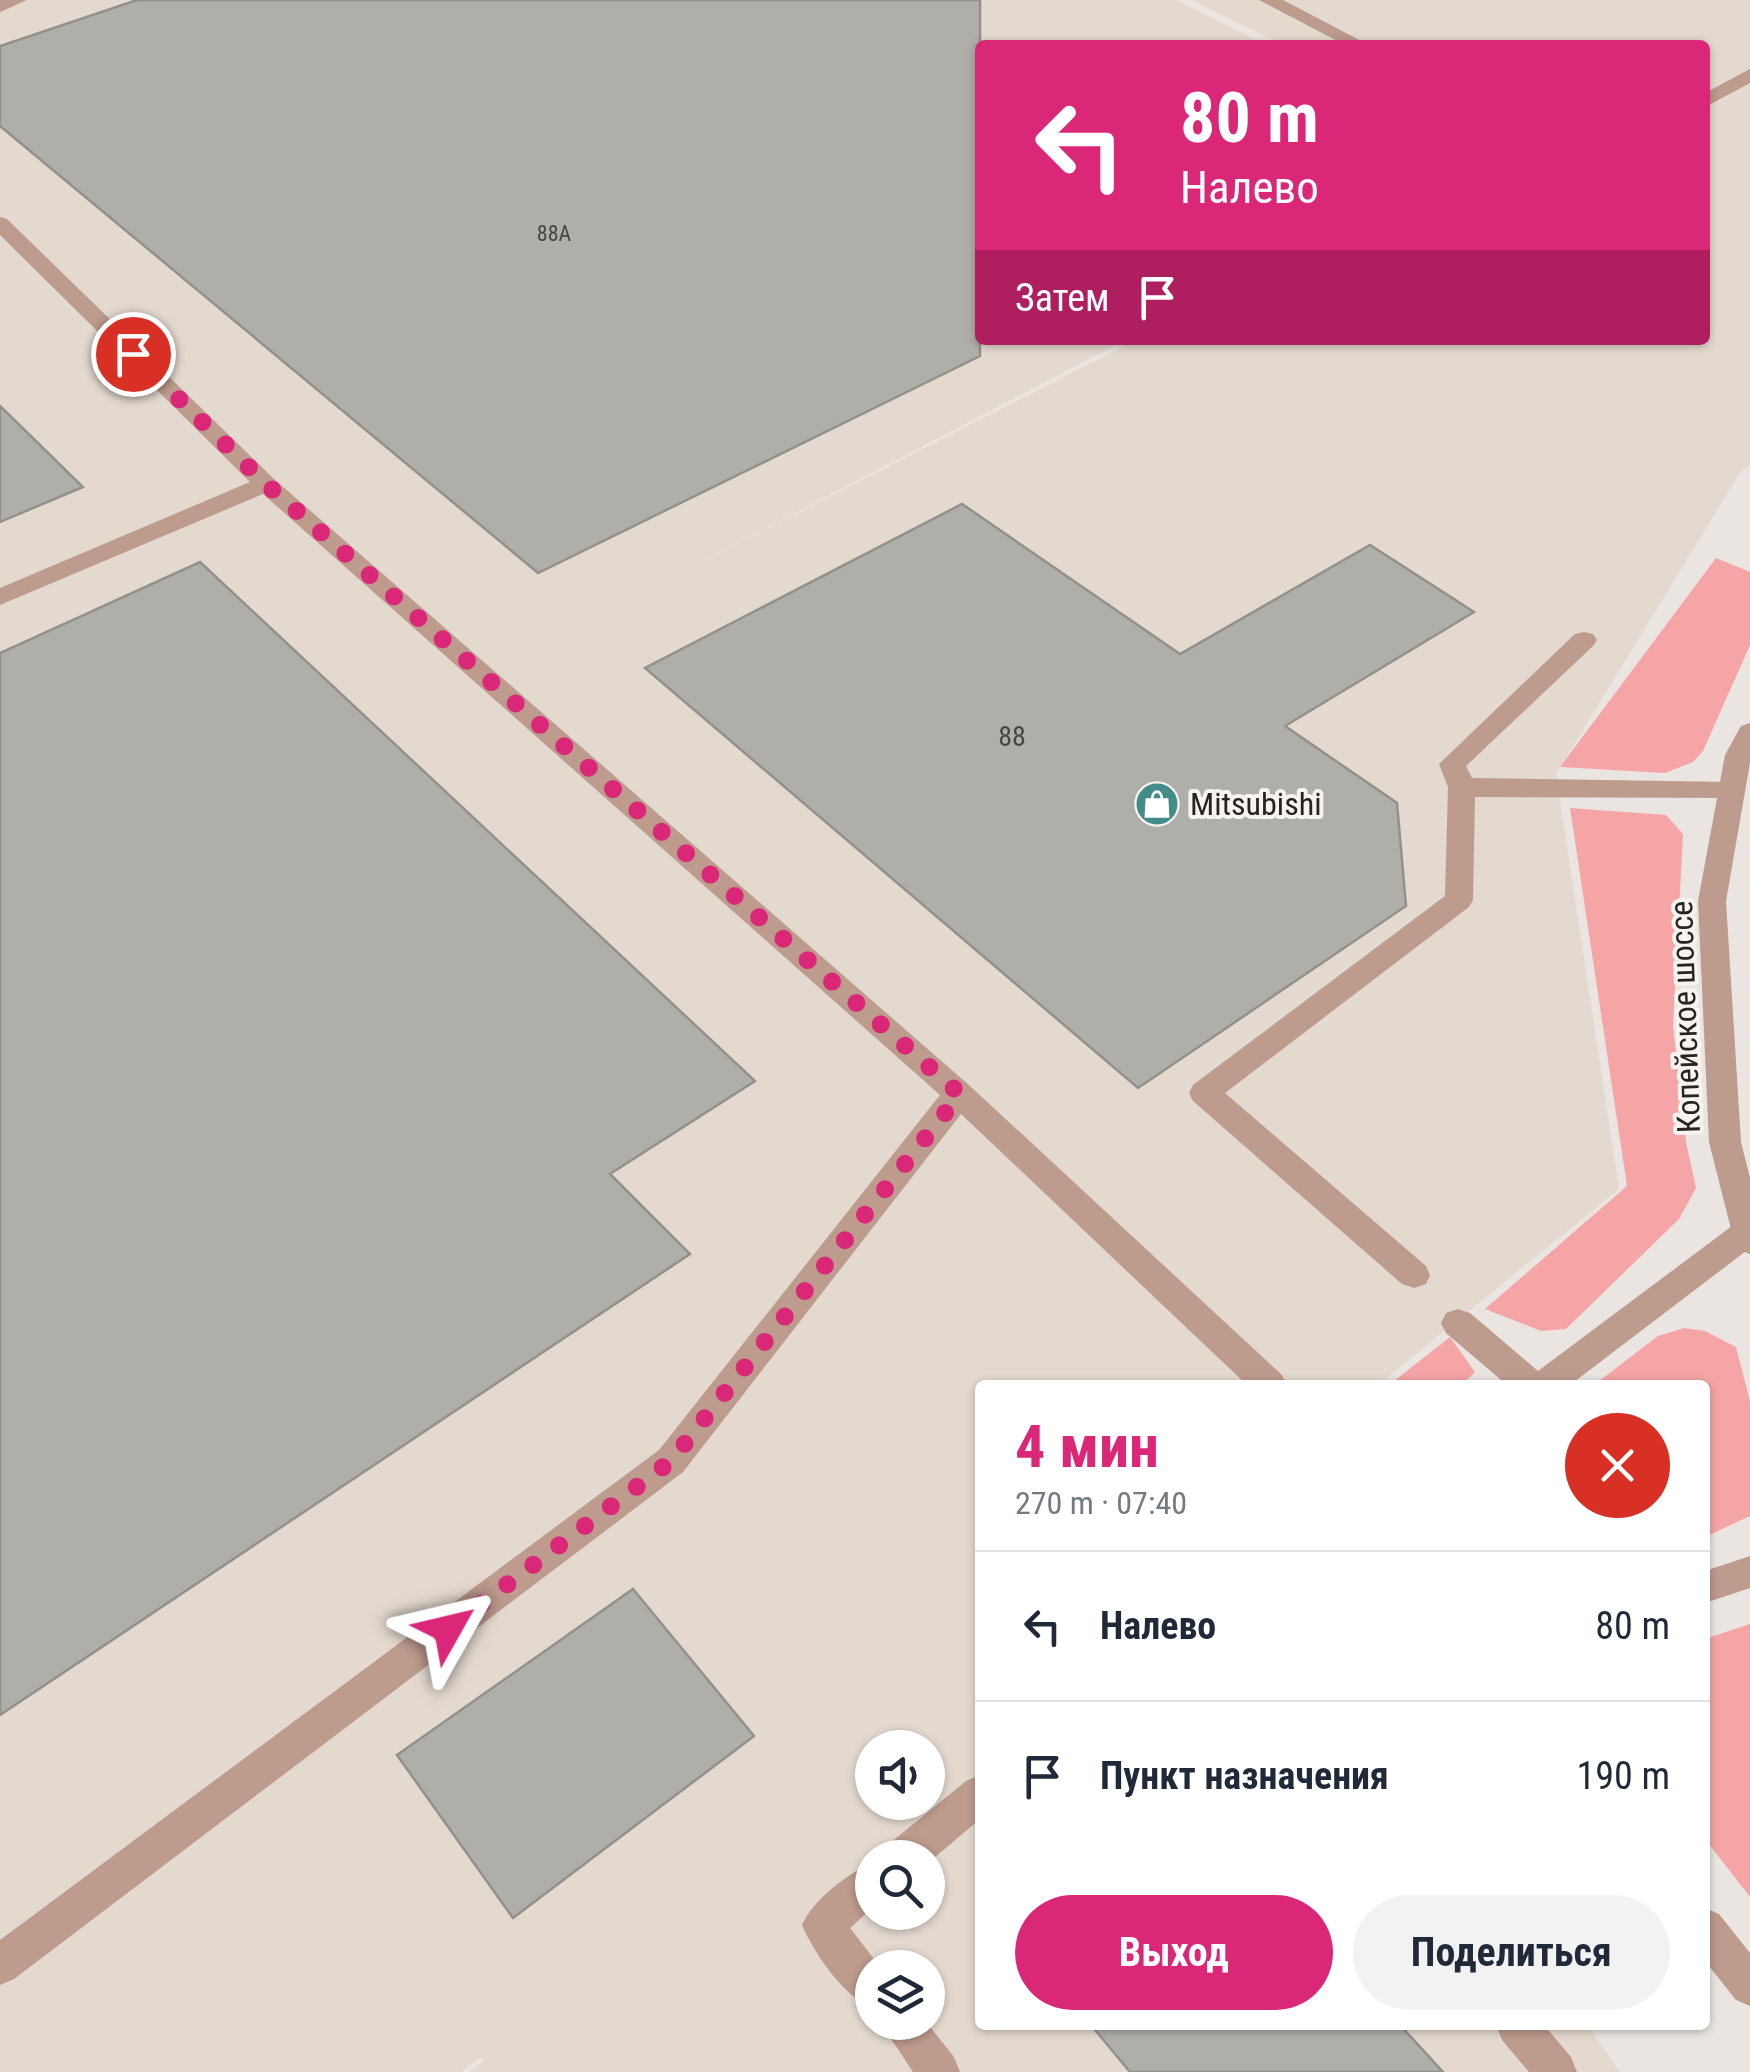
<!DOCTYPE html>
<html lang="ru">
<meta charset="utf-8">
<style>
:root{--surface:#fff;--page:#f2f2f3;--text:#1f2937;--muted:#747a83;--line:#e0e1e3;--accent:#db2777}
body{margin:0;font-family:"Roboto Condensed",sans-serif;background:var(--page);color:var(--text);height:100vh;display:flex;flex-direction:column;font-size:38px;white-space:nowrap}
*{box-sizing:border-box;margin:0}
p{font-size:32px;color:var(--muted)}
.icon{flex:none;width:55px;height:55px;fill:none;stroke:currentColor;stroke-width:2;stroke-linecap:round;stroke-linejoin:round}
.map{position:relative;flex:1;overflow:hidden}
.side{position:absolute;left:975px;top:1380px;width:735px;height:650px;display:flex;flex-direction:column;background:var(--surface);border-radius:10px;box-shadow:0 2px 8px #0004}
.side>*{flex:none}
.guide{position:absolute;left:975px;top:40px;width:735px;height:305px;border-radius:10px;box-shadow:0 2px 8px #0004;background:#db2777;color:#fff;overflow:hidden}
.buttons{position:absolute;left:855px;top:1730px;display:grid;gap:20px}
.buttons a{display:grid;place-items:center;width:90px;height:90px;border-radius:50%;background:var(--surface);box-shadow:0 2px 8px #0004;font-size:50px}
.pin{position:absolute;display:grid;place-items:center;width:85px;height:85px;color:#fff;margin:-42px;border:5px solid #fff;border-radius:50%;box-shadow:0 2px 10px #0007}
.me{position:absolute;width:110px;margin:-55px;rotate:53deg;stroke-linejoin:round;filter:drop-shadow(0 0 8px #0008)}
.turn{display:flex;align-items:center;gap:35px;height:210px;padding:0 40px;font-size:45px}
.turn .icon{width:130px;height:130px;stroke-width:2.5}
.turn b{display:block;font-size:70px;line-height:85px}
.then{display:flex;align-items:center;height:95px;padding:0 40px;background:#0003;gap:20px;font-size:38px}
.round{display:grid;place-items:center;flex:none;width:105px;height:105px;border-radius:52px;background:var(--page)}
.headline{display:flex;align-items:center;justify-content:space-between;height:170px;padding:0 40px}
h1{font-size:60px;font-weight:700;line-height:75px;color:var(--accent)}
.primary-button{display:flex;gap:20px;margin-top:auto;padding:20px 40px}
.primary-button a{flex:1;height:115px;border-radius:60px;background:var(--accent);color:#fff;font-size:40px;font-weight:700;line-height:115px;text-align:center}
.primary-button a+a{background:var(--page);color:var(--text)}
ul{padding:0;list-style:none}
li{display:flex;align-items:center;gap:30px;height:150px;padding:0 40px;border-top:2px solid var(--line)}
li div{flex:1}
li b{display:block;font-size:38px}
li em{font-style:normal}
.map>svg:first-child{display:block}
.built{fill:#e3d9cf;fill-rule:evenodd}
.green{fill:#f6a5a6}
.building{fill:#b0aea9;stroke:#92918c;stroke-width:2.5}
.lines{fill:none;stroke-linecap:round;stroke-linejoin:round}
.lane{fill:#bd9b8d;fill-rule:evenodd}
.street{fill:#bd9b8d;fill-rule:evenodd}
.route{stroke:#db2777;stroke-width:18;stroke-dasharray:0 32.4}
.labels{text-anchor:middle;stroke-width:8;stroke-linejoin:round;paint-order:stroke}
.far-number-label{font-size:22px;fill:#484644}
.number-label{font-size:28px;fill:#484644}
.poi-label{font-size:32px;fill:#262423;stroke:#f7f3ee;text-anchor:start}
.street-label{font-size:32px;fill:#262423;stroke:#f7f3ee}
</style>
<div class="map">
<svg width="1750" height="2072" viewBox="0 0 1750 2072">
<rect width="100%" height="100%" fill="#eae5e1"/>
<path class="built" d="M0,0H1176L1266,45H980V340H1126L678,574L1136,340H1705V45H1283L1191,0H1750V465L1741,471L1556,774L1619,1189L1378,1385H980V2025H1587L1620,2072H470L483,2061L481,2057L461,2072H0ZM872,1748H928V1802H872ZM872,1858H928V1912H872ZM872,1968H928V2022H872Z"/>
<g class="green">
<polygon points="1716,558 1750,572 1750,645 1703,751 1693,762 1665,773 1560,767"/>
<polygon points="1570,808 1666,815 1683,834 1673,1026 1686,1142 1696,1188 1679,1219 1566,1329 1541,1331 1485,1309 1627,1186"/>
<polygon points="1684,1328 1705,1331 1736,1347 1750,1401 1750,1516 1705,1537 1705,1385 1594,1385 1658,1336"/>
<polygon points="1450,1337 1475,1372 1462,1385 1389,1385"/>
<polygon points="1750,1624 1750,1897 1705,1839 1705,1639"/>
</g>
<g class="building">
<polygon points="137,0 980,0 980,356 538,573 0,126 0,46"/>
<polygon points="0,406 83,487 0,522"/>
<polygon points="962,504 1180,654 1370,545 1474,612 1285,726 1397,803 1406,906 1138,1088 645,668"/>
<polygon points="200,562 755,1081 610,1174 690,1254 0,1715 0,653"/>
<polygon points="633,1589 754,1736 513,1918 397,1755"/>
<polygon points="1091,2025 1400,2025 1443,2072 1130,2072"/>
</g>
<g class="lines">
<g class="lane">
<polygon points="0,0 27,0 0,12"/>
<polygon points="1259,0 1283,0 1369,45 1345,45"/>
<polygon points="1750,69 1750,83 1705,107 1705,93"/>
<polygon points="0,217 7,219 274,479 970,1086 1282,1375 1287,1385 1247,1385 961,1114 683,1472 14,1979 0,1985 0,1940 659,1450 940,1095 263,494 0,605 0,588 250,482 0,235"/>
<polygon points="1584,632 1593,634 1597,640 1593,646 1466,766 1472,778 1731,782 1741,784 1745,791 1741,798 1475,797 1473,900 1469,907 1225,1093 1426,1266 1430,1275 1426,1284 1414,1288 1402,1284 1193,1101 1189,1093 1193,1085 1445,896 1448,787 1439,764 1575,634"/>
<polygon points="1747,1219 1750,1248 1570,1385 1507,1385 1446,1333 1441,1323 1446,1313 1458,1309 1470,1313 1538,1371 1736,1223"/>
<polygon points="1750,1556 1750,1588 1705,1603 1705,1571"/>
<polygon points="980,1775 980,1819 928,1863 928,1858 884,1858 889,1844 966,1781"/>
<path d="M872,1863V1908L850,1928L881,1968H872V2008C844,1997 814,1953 802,1925C813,1900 847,1874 872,1863Z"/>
<polygon points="1705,1908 1719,1914 1750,1953 1750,2006 1736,2000 1705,1961"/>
<polygon points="880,2022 926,2022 954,2057 960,2072 913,2072"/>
<polygon points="1496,2025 1544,2025 1571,2057 1577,2072 1529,2072 1502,2040"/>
</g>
<polygon class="street" points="1750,723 1750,763 1726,901 1741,1142 1750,1178 1750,1254 1739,1250 1734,1241 1709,1142 1698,901 1725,755 1741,726"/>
</g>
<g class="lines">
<polyline class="route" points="133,354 266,484 960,1094 671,1461 448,1629"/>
</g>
<defs>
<symbol id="shop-disc" viewBox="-11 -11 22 22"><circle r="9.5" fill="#448c8a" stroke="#f7f3ee"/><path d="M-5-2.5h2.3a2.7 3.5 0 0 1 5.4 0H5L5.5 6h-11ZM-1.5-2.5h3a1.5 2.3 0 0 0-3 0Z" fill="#fff"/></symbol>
</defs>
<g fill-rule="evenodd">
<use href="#shop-disc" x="1132" y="779" width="50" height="50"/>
</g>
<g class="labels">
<g class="far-number-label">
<text x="554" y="241">88А</text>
</g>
<g class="number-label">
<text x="1012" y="746">88</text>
</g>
<g class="poi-label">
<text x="1190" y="815">Mitsubishi</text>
</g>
<g class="street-label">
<text transform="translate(1685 1017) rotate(-92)" y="11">Копейское шоссе</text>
</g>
</g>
</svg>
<div class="buttons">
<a><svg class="icon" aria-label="sound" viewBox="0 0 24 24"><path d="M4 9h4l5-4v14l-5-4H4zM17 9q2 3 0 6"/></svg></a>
<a><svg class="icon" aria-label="search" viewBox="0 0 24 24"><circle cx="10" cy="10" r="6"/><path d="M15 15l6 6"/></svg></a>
<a><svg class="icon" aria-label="layers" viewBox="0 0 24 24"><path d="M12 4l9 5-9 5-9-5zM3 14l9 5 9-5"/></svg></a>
</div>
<div class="pin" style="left:133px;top:354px;background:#d93025"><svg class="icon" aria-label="arrive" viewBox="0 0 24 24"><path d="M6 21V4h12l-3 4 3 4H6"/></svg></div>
<svg class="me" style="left:448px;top:1629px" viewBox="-20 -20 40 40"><path d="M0-17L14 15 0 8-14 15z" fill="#db2777" stroke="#fff" stroke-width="4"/></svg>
<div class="guide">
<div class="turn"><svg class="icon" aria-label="left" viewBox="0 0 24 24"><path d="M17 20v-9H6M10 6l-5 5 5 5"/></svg><div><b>80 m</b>Налево</div></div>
<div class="then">Затем<svg class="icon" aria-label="arrive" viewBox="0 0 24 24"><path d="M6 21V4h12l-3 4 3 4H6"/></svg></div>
</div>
<section class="side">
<div class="headline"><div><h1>4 мин</h1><p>270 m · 07:40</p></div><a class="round" style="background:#d93025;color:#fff"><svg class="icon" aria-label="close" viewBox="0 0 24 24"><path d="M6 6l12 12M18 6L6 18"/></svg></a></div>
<ul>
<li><svg class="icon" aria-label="left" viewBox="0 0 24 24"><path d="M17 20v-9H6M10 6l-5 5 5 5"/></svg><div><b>Налево</b></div><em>80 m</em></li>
<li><svg class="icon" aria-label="arrive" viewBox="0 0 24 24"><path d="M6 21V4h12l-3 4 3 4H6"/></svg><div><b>Пункт назначения</b></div><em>190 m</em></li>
</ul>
<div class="primary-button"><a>Выход</a><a>Поделиться</a></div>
</section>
</div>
